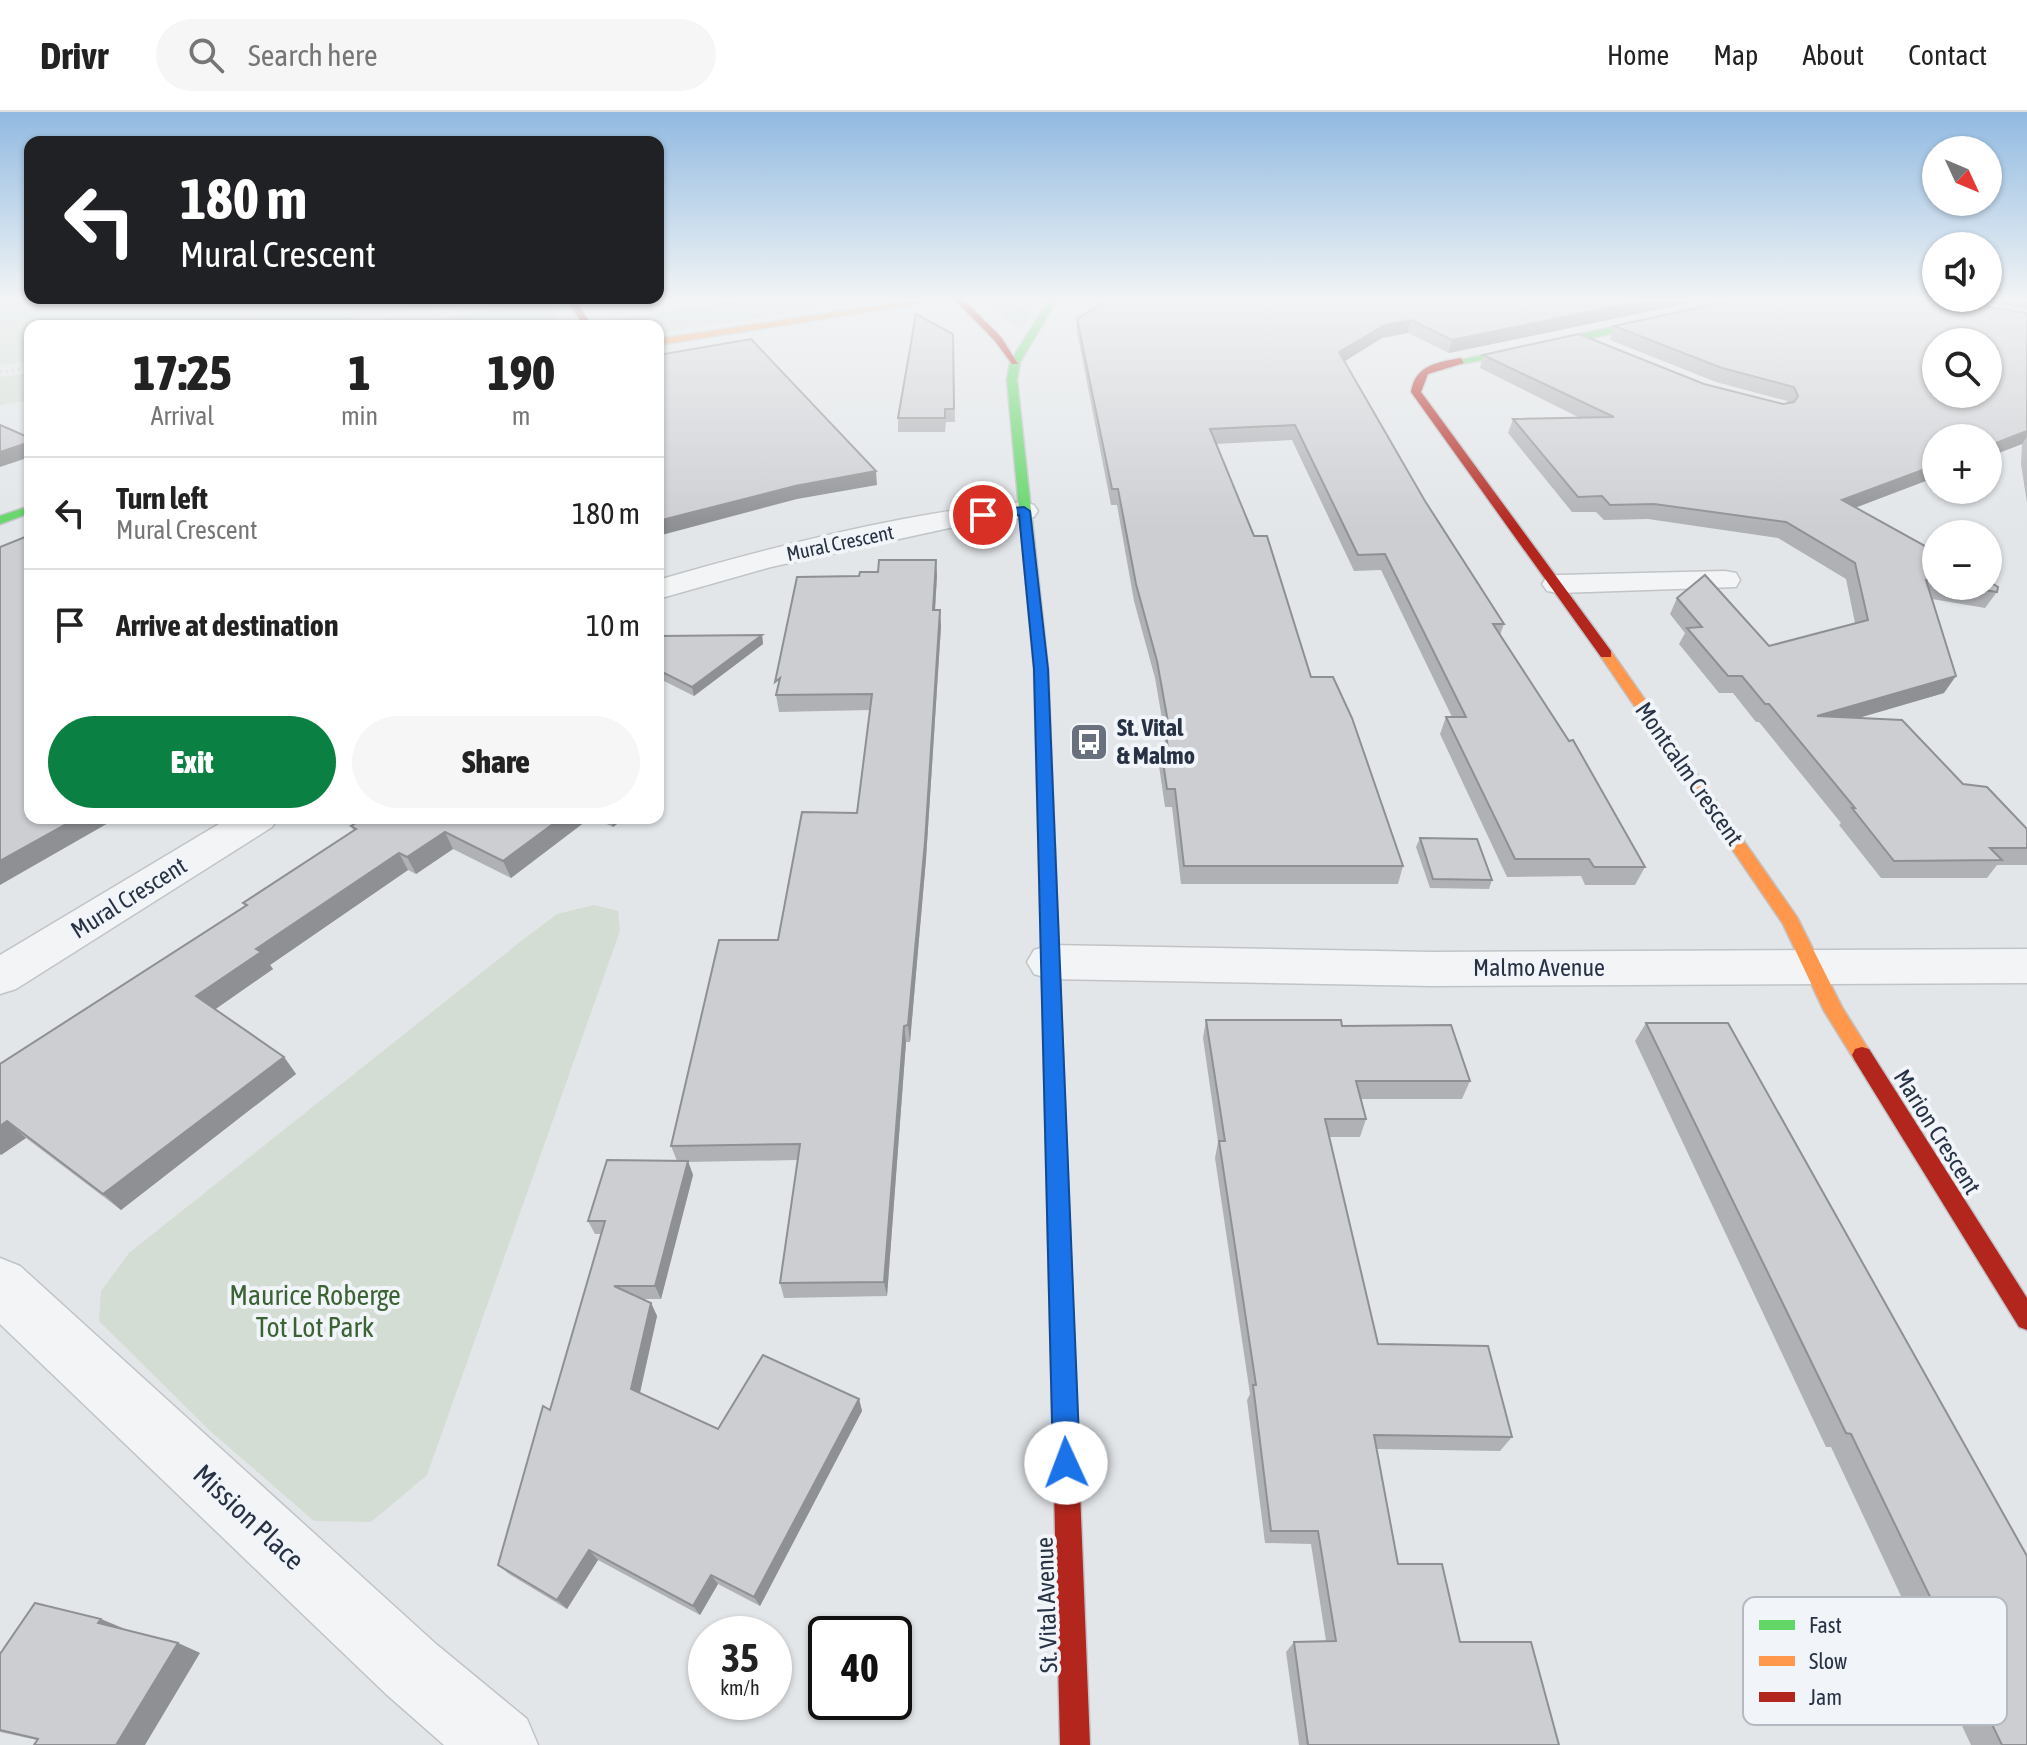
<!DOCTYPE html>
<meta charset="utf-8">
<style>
:root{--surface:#fff;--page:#f6f6f6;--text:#222;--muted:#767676;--line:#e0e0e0;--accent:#0b8043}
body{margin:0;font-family:"Asap Condensed",sans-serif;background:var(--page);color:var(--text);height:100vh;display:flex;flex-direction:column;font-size:30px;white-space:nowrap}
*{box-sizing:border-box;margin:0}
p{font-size:26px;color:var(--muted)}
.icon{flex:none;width:44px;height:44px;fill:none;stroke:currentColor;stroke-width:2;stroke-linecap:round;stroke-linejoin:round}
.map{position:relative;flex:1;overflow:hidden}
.side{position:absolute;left:24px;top:208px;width:640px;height:504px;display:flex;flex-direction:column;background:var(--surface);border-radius:16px;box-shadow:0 2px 6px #0004}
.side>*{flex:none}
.guide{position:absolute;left:24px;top:24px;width:640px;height:168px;border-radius:16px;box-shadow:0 2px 6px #0004;background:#202124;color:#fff;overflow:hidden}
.needle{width:52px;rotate:134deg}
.controls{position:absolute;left:1922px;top:24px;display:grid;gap:16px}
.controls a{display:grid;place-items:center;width:80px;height:80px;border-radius:50%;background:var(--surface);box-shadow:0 2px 6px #0004;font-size:40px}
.speed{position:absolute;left:688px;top:1504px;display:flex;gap:16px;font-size:40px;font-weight:700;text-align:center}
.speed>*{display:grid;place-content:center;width:104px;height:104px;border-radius:50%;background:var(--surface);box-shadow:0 2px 6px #0004;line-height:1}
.speed small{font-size:20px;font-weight:400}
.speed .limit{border:4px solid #111;border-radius:12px;background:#fff;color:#111}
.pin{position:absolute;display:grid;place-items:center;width:68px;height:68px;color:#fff;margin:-34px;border:4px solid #fff;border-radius:50%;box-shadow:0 2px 8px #0007}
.me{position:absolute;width:88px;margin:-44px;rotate:358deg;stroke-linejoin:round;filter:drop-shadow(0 0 6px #0008)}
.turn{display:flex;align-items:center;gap:28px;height:168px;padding:0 24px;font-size:36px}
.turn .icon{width:104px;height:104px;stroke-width:2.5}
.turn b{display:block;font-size:56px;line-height:68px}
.eta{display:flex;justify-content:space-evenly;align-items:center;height:136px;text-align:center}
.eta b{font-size:48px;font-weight:800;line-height:56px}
.button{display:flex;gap:16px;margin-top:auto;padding:16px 24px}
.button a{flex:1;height:92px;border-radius:48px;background:var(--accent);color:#fff;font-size:32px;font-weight:800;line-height:92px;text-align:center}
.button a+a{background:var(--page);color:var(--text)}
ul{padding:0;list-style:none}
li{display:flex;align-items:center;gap:24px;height:112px;padding:0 24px;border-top:2px solid var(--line)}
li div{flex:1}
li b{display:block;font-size:30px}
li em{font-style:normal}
header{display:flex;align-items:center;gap:48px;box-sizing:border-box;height:112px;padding:0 40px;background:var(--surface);border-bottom:2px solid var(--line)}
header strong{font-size:38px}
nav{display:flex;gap:44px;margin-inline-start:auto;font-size:28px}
.search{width:560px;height:72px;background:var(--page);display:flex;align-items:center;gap:20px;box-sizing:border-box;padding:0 28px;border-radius:44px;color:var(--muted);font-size:30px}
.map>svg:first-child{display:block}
.green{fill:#d4ddd3}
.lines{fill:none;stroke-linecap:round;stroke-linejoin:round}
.street-casing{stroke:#c1c4c7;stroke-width:3}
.fast-casing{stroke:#c1c4c7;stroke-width:3}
.slow-casing{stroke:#c1c4c7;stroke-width:3}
.jam-casing{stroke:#c1c4c7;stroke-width:3}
.street{fill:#f3f4f5;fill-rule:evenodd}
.fast{fill:#63d668;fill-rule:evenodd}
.slow{fill:#ff974d;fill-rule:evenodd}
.jam{fill:#b3261e;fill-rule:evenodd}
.rail{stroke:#ccced1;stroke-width:3;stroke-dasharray:2 4;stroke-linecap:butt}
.wall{fill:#afb1b5}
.shaded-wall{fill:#8f9093}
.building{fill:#ccced2;stroke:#8f9093;stroke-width:2;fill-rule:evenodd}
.route{fill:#1a73e8;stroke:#114b97;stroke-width:2}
.labels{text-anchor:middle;stroke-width:8;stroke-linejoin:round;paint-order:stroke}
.far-street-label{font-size:20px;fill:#273245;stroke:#f1f4f8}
.poi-label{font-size:24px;font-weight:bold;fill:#273245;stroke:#f1f4f8;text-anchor:start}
.street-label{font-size:24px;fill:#273245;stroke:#f1f4f8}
.near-park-label{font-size:28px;fill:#3c6333;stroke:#f1f4f8}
.near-street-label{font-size:28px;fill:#273245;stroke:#f1f4f8}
.key{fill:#f1f4f8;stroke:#b4bac2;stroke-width:2}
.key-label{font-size:22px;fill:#273245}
</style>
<header>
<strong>Drivr</strong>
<div class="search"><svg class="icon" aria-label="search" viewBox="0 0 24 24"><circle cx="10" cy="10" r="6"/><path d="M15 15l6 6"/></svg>Search here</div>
<nav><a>Home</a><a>Map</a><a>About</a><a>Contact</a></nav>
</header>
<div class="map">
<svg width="2027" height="1633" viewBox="0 0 2027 1633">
<rect width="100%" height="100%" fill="#e3e6e9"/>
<g class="green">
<polygon points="0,186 502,186 298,214 30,214 30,250 0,253"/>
<polygon points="752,186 885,186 658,221 658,214 620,214 613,208"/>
<polygon points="997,186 1040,186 1021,218 992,197 989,193"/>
<polygon points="550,190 559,214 386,214"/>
<polygon points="30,261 30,288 0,293 0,265"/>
<polygon points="594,793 618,799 620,819 427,1363 371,1410 314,1409 209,1318 99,1209 101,1179 129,1141 525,826 557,802"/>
</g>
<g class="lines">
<defs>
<g id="street">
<path d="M1024,390L1034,393L1038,399L1034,405L963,413L771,455L658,487V468C777,434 900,401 1024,390Z"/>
<polygon points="1725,459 1736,461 1740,468 1736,475 1558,481 1547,479 1542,472 1547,465 1558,463"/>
<polygon points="229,706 278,706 272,715 16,877 0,882 0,843"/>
<polygon points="1050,833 1432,840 2027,837 2027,871 1432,874 1050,867 1034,862 1027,850 1034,838"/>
<polygon points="0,1146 20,1154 436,1532 527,1607 538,1633 444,1633 386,1582 0,1212"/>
</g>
<g id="fast">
<polygon points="1050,186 1058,186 1020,250 1017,268 1048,557 1060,869 1058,874 1044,874 1042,869 1034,557 1007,268 1010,250"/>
<polygon points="1745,186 1761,186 1580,229 1461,252 1456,249"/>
<polygon points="30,394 30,401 0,412 0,404"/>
</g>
<g id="slow">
<polygon points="931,186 953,186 658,233 658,227"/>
<polygon points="1606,538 1611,539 1797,805 1842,895 1872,943 1869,949 1862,951 1855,949 1824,899 1783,812 1599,542"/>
</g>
<g id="jam">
<polygon points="566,186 574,186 592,214 584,214"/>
<polygon points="953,186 962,186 1001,225 1018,252 1012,252 995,229"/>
<path d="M1461,246L1464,251L1428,262L1421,280L1611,539V545H1601L1411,280C1415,253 1438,250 1461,246Z"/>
<polygon points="1051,862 1058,864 1060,869 1090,1633 1060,1633 1042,869 1044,864"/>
<polygon points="1862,935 1869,937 2027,1186 2027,1218 2019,1215 1855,949 1852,943 1855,937"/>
</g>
</defs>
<use href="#street" class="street-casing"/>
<use href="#fast" class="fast-casing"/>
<use href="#slow" class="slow-casing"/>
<use href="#jam" class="jam-casing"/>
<use href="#street" class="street"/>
<use href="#fast" class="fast"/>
<use href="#slow" class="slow"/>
<use href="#jam" class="jam"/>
<g class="rail">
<polyline points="355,214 552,186"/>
<polyline points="0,260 30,256"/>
</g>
</g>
<g class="wall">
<polygon points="1713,186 1449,241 1408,221 1382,226 1345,249 1425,389 1504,512 1500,523 1645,755 1635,773 1585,773 1581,764 1507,765 1440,622 1446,605 1452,605 1381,458 1354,459 1292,328 1216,332 1311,565 1403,754 1398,772 1181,772 1172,695 1165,695 1159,654 1161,636 1164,637 1165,624 1155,566 1134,489 1117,393 1111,393 1077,220 1077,207"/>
<polygon points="1958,186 2027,186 2027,197"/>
<polygon points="2027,201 2027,391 2021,352 2022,332 1988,345 1988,326 1936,365 1855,396 1936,440 1936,474 1988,474 1997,480 1985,496 1932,487 1944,581 1858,606 1963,672 2027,717 2027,753 1997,753 1987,766 1881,766 1839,713 1841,711 1759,610 1756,610 1733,581 1719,581 1679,532 1685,521 1670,502 1677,486 1769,534 1855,511 1846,467 1778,426 1648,407 1604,408 1596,400 1572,400 1508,321 1513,307 1580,306 1480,256 1483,243 1704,272 1783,292 1788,292 1787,289 1716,270 1610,228 1614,214"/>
<polygon points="953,222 955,310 946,310 945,320 898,320 898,306"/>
<polygon points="937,463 935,498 941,514 926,747 910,930 906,930 887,1184 784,1186 780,1171 798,1048 688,1050 693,1063 661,1187 642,1187 651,1191 657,1204 640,1281 718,1317 859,1287 862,1299 760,1494 718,1472 700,1503 598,1448 567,1497 509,1462 498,1453 550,1298 601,1122 595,1122 588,1109 677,1049 671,1034 778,828 857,701 870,598 779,600 776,583"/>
<polygon points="762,523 763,532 694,584 658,566 658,524"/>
<polygon points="364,706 590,706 511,766 453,737 416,762 408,758 270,853 273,857 215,897 284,945 296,962 121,1098 26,1026 1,1043 0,952 245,794 243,791 354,719 351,714"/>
<polygon points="594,706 625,706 613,715"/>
<polygon points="1420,726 1492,768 1489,777 1430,776 1416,735"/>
<polygon points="1206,908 1342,914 1470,969 1462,987 1361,987 1366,1007 1360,1025 1329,1025 1378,1232 1512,1325 1500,1339 1376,1337 1398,1452 1460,1530 1559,1633 1299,1633 1286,1540 1294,1530 1326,1529 1311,1432 1265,1431 1247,1288 1250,1282 1215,1046 1218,1030 1203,926"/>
<polygon points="1646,911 2027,1633 1971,1633 1831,1335 1826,1335 1635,929"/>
<polygon points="125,1517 178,1531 200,1541 37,1628 0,1620 0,1542"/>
</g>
<g class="shaded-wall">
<polygon points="1656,186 1713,186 1449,241 1452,228"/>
<polygon points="1411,208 1408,221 1382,226 1337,254 1339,240 1385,213"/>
<polygon points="2027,319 2027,325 2022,332 1988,345 1988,334"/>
<polygon points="30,330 30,345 0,355 0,340"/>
<polygon points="1936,353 1936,365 1833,404 1842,388"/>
<polygon points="876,359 877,373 797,387 658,424 658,409 795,374"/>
<polygon points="936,448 937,463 934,514 933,498"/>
<polygon points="940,498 941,514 926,747 910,930 908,913"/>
<polygon points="762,523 763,532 694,584 692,575"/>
<polygon points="1956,564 1944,581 1807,621 1817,604"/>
<polygon points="77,706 117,706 0,773 0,749"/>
<polygon points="561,706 590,706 511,766 503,749"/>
<polygon points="610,706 625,706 613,715"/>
<polygon points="445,720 453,737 416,762 407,745"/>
<polygon points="399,741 408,758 270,853 273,857 210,901 196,884 256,837"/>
<polygon points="904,914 906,930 887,1184 884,1170"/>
<polygon points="284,945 296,962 121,1098 103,1082"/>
<polygon points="7,1009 26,1026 1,1043 0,1042 0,1014"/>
<polygon points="688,1049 693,1063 661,1187 655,1174"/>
<polygon points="651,1191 657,1204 638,1289 631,1277"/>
<polygon points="859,1287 862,1299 760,1494 754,1485"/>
<polygon points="589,1438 598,1448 567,1497 557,1488"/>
<polygon points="711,1463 718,1472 700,1503 693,1494"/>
<polygon points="101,1507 125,1517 98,1511"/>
<polygon points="178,1531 200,1541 145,1633 116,1633"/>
</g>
<g class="building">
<polygon points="1111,186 1656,186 1452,228 1411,208 1385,213 1339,240 1425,389 1504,512 1493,512 1569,629 1573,628 1645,755 1594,755 1589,747 1515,747 1446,605 1466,605 1385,442 1358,443 1295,313 1210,317 1254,424 1267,424 1311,565 1333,565 1352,606 1403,754 1184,754 1175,677 1167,677 1161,636 1168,637 1166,621 1170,621 1157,549 1136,472 1118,377 1112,377 1077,207"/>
<path d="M1744,186H1930L2027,201V319L1988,334V326H1936V353L1842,388L1936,440V470L1926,468L1956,564L1817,604L1902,608L1963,672L1987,675L2027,717V736H1990L2002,748L1894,749L1852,696H1855L1769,592H1765L1742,564H1728L1687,516L1702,515L1677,486L1705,463L1769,534L1868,508L1855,451L1786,410L1654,392L1610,393L1602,384L1578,385L1513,307L1614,305L1483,243L1579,222L1704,272L1783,292L1794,290L1798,284L1794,275L1722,256L1614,214ZM1936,230H1988V282H1936Z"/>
<polygon points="916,202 953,222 954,297 945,297 945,306 898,306"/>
<polygon points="751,227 876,359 795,374 658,409 658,243"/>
<polygon points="0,313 30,326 30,330 0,340"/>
<polygon points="30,423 30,706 77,706 0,749 0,435"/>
<polygon points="879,448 936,448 933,498 940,498 925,730 908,913 904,914 884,1170 780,1171 800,1032 671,1034 719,828 778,828 802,700 857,701 872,582 776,583 780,566 775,570 797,465 859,464 860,460 878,460"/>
<polygon points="1988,469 1998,475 1997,480 1960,474 1988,474"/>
<polygon points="762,523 692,575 658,558 658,524"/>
<polygon points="364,706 561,706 503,749 445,720 407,745 399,741 256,837 261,840 196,884 284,945 103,1082 7,1009 0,1014 0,952 247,793 243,791 356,717 351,714"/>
<polygon points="1420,726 1477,727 1492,768 1433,767"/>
<polygon points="1206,908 1341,908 1342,914 1451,913 1470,969 1356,969 1366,1007 1325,1007 1378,1232 1488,1234 1512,1325 1374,1323 1398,1452 1442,1452 1460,1530 1531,1530 1559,1633 1308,1633 1294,1530 1336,1529 1318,1419 1271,1419 1253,1273 1256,1273 1219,1029 1225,1029"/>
<polygon points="1646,911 1728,911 2027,1444 2027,1633 2002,1633 1851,1322 1846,1321"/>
<polygon points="607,1048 688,1049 655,1174 614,1174 651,1191 631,1277 718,1317 763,1243 859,1287 754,1485 711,1463 693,1494 589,1438 557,1488 498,1453 543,1294 550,1298 605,1109 588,1109"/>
<polygon points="35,1491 101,1507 98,1511 178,1531 116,1633 34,1633 38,1627 0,1618 0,1542"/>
</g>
<linearGradient id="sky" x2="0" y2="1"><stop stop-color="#91bae1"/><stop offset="0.45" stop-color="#f2f4f5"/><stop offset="1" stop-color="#f2f4f5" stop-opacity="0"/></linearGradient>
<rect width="2027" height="415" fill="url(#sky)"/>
<polygon class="route" points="1024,395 1030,399 1048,557 1080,1351 1076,1361 1066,1364 1057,1361 1053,1351 1034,557 1019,403 983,406 977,403 983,399"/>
<defs>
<symbol id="bus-square" viewBox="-11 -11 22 22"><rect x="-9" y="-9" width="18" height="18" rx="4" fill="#69717e" stroke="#f1f4f8"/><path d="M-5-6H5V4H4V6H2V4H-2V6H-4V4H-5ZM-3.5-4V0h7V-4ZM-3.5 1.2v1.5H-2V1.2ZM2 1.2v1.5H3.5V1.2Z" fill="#fff"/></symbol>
</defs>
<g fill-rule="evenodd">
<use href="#bus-square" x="1067" y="608" width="44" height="44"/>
</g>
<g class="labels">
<g class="far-street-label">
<text transform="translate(840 431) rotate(-12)" y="7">Mural Crescent</text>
</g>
<g class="poi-label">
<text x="1117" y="624">St. Vital<tspan x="1117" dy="28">&amp; Malmo</tspan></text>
</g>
<g class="street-label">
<text transform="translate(1689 662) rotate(55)" y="8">Montcalm Crescent</text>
<text transform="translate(129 786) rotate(-32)" y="8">Mural Crescent</text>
<text x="1539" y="864">Malmo Avenue</text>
<text transform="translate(1937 1020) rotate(58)" y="8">Marion Crescent</text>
<text transform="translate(1047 1493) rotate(-92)" y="8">St. Vital Avenue</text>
</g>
<g class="near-park-label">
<text x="315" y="1193">Maurice Roberge<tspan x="315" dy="32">Tot Lot Park</tspan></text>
</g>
<g class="near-street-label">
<text transform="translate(249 1405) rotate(43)" y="10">Mission Place</text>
</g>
</g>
<rect x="1743" y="1485" width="264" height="128" rx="12" class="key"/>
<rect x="1759" y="1508" width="36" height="10" fill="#63d668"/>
<rect x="1759" y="1544" width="36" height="10" fill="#ff974d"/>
<rect x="1759" y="1580" width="36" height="10" fill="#b3261e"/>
<g class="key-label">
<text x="1809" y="1521">Fast</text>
<text x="1809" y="1557">Slow</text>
<text x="1809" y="1593">Jam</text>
</g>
</svg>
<div class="controls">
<a><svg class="needle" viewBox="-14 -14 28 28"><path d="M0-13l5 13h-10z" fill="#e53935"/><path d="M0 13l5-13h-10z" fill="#767676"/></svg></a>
<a><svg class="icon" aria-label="sound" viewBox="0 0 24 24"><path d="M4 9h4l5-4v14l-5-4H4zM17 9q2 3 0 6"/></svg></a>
<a><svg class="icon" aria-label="search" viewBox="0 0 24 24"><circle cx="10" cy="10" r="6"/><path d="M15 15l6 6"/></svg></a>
<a>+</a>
<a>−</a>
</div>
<div class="speed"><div>35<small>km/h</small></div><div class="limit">40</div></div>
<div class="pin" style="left:983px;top:403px;background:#d93025"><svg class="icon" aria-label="arrive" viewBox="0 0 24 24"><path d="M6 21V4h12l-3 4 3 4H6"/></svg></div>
<svg class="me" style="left:1066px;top:1351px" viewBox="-20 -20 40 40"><circle r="19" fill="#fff"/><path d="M0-13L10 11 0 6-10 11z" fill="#1a73e8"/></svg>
<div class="guide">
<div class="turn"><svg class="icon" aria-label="left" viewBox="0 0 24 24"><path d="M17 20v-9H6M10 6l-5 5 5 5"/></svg><div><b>180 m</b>Mural Crescent</div></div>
</div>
<section class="side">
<div class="eta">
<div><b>17:25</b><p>Arrival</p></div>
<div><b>1</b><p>min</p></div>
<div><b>190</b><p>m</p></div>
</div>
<ul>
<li><svg class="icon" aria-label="left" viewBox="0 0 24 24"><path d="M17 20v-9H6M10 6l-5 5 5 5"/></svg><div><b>Turn left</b><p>Mural Crescent</p></div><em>180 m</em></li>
<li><svg class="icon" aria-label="arrive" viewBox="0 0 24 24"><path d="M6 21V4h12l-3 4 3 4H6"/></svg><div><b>Arrive at destination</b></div><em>10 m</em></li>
</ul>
<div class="button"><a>Exit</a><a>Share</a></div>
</section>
</div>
